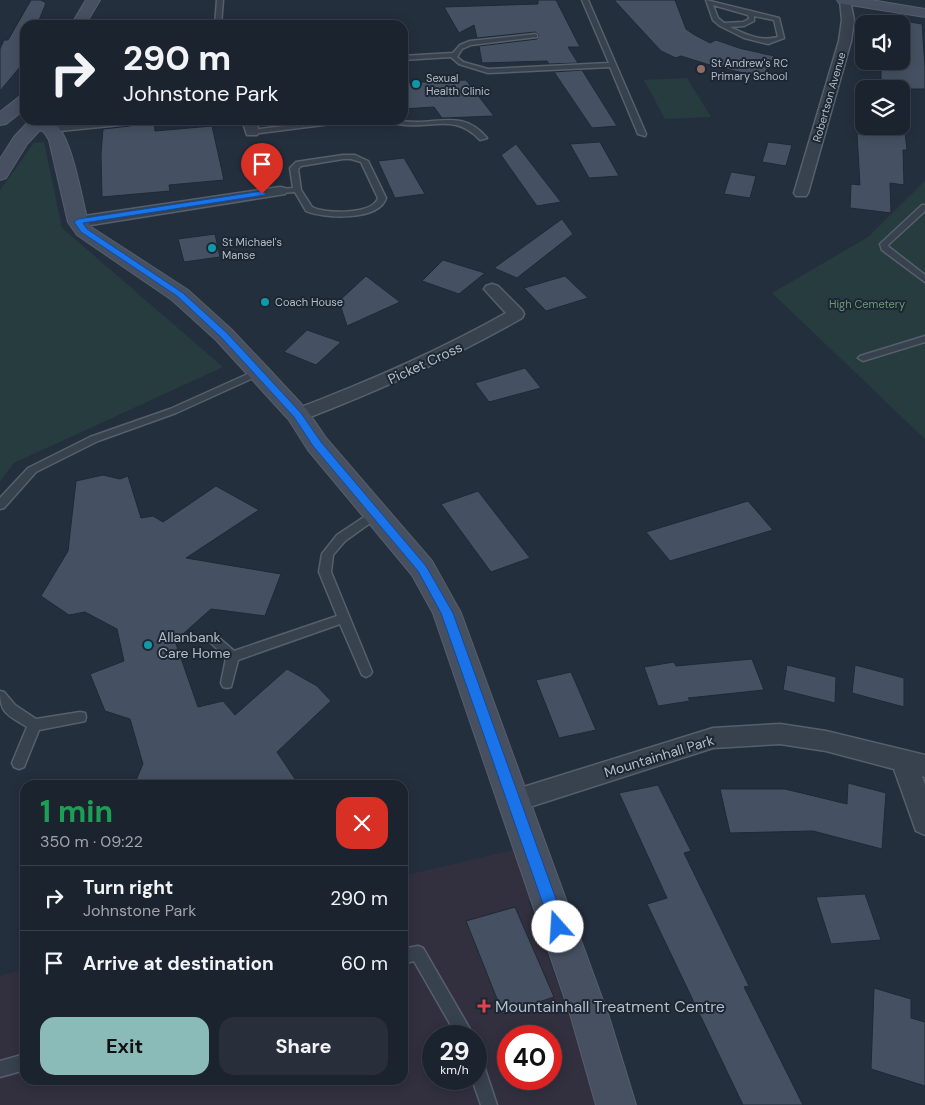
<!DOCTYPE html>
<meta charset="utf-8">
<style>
:root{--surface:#1b232e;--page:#282f3a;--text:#f1f3f6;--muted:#a0a4aa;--line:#39404a;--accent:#8bbbb9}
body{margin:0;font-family:"DM Sans",sans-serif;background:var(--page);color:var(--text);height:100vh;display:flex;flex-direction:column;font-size:19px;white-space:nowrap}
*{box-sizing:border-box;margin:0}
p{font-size:16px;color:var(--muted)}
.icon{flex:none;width:28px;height:28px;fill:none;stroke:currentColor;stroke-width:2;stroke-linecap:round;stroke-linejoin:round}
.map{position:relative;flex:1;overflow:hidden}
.panel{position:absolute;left:20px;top:780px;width:388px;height:305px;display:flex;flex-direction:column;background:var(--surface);border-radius:15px;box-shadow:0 2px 12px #0003,0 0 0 1px var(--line)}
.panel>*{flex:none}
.top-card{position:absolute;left:20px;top:20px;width:388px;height:105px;border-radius:15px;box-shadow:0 2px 12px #0003,0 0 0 1px var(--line);background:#1b232e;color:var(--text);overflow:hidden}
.buttons{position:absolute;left:855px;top:15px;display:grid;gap:10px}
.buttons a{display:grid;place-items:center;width:55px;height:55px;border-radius:10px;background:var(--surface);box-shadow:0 2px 12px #0003,0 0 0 1px var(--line);font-size:25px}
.speed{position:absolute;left:422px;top:1025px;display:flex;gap:10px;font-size:25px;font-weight:700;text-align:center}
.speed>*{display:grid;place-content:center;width:65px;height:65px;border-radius:50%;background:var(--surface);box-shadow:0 2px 12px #0003,0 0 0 1px var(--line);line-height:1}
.speed small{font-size:12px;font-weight:400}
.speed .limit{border:8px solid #d22;background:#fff;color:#111}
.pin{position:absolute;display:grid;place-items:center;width:42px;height:42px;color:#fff;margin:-51px -21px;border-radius:50% 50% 50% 0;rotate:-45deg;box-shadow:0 0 5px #0007}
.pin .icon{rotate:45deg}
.me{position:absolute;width:55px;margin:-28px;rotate:341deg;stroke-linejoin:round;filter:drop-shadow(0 0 4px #0008)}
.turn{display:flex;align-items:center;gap:18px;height:105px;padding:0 20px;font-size:22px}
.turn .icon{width:65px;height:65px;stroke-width:2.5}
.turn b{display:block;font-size:35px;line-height:42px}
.round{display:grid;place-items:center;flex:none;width:52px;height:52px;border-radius:15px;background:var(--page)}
.overview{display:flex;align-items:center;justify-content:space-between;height:85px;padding:0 20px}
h1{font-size:30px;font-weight:700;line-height:38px;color:#1e9e55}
.action{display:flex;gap:10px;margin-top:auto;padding:10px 20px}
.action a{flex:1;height:58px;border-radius:15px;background:var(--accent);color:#111;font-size:20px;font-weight:700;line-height:58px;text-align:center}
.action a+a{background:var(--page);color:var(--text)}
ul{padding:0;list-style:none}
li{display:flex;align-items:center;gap:15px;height:65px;padding:0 20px;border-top:1px solid var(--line)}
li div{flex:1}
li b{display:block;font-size:19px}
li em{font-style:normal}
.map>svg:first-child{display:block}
.medical{fill:#32303f;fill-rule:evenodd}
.green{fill:#263c3f}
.building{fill:#455162;stroke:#1f2835}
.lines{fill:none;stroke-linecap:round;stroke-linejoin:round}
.lane-casing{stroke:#565f6c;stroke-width:3}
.street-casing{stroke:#565f6c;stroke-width:3}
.secondary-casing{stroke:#565f6c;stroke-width:2}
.lane{fill:#38414e;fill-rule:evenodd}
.street{fill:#38414e;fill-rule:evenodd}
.secondary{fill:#465061;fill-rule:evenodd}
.route{fill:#1a73e8;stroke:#114b97}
.education-dot{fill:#8d6e63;stroke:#1d2633;stroke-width:2}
.culture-dot{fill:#0f9aa8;stroke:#1d2633;stroke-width:2}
.health-dot{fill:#e0444e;stroke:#1d2633;stroke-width:2}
.labels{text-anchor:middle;stroke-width:4;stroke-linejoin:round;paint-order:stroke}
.far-poi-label{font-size:11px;fill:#b4bcc9;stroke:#1d2633;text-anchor:start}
.far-street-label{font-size:11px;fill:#b4bcc9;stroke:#1d2633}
.far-park-label{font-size:11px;fill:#6b9a76;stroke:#1d2633}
.street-label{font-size:14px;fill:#b4bcc9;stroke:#1d2633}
.poi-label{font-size:14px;fill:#b4bcc9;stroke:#1d2633;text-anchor:start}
.near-poi-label{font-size:16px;fill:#b4bcc9;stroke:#1d2633;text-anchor:start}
</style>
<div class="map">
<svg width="925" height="1105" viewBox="0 0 925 1105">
<rect width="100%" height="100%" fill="#242f3e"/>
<path class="medical" d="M522,848L537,898L528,901L567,1010L577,1007L608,1105H0V976L25,969V1080H402L403,876ZM434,1036H476V1079H434ZM509,1036H551V1079H509Z"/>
<g class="green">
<polygon points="687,78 711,117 665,119 644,80"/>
<polygon points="44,142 62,228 223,367 14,463 0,481 0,190 34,143"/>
<polygon points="925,181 925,439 772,293 868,237"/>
</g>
<g class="building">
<polygon points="31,0 41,0 46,3 37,25 25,25 25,61 0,91 0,49 4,40 8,40"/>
<polygon points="538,0 556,0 580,47 568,47 578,63 549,64 547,61 482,63 479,46 537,39 539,35 535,32 477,38 474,25 459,33 444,7 538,4"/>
<polygon points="614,0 675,0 686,29 693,34 710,43 716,40 739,48 774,56 763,77 716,67 681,56 676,58 661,51"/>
<polygon points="904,21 922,24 925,67 925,89 910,89 910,92 904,91 905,106 902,106 907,150 903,150 904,185 890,183 891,213 850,208 851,184 860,185 857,134 862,134 861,110 864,110 864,126 901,126 901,89 881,89 881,67 895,69 895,61 901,61 901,32"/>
<polygon points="582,70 617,126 592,128 554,72"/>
<polygon points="466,80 494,116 442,118 434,107 402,109 402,83"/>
<polygon points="139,120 154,120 155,131 212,126 224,180 169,185 170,191 102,197 101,154 103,129 130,126"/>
<polygon points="600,142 619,176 589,178 570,144"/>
<polygon points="768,142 792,145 786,166 762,162"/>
<polygon points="516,144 561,202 537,206 501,155"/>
<polygon points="404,158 425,194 395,198 378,161"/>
<polygon points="731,172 756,176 750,198 724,194"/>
<polygon points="562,219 573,234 517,278 494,268"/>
<polygon points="215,234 220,257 184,262 178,239"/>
<polygon points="443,260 485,273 459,294 422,281"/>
<polygon points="366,276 400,302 347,326 339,301"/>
<polygon points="565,276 588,298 546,311 524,288"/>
<polygon points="307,330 341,342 316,365 284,352"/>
<polygon points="525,368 541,388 489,402 475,383"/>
<polygon points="103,475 120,479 128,476 141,518 153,516 163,522 216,486 259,510 186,558 281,574 265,616 211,609 175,641 198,707 223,701 235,715 287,669 317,686 331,701 277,752 299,785 134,785 143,764 130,719 105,711 90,674 124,661 117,629 85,612 69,615 41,596 68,551 76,481"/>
<polygon points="478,491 530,558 491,572 441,504"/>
<polygon points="748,501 773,530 670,561 646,532"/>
<polygon points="752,659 764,690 688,698 690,701 658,706 644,667 674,662 676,666"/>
<polygon points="787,665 836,677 835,703 783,690"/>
<polygon points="855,665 904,678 904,707 852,693"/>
<polygon points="571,672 596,730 559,738 536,680"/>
<polygon points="848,783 886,793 882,849 813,831 730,833 720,789 785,789 847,804"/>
<polygon points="658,785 691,851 684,853 749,986 744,987 803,1105 743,1105 647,904 667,898 619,793"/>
<polygon points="865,894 881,940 831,944 816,897"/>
<polygon points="515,907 554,997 503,1014 466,921"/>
<polygon points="874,988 911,999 911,1018 925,1022 925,1086 871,1069"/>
</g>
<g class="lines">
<defs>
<g id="lane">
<polygon points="217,0 223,0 221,25 215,25"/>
<polygon points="582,0 588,0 646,134 645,136 638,134 610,67 488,73 459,64 451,57 402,60 402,56 453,53 460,45 470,41 535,34 537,35 537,37 471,45 462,49 457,57 463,62 488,69 609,63"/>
<path d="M706,0L779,18L784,38L768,44L744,38L720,26L713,20ZM713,5L748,15L749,19L743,22L724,23L718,18ZM754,16L774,20L778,37C760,42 745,34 730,27L744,26L754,21Z"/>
<polygon points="330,120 350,120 347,122 252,134 248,132 252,130"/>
<path d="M383,120C394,120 406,122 418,122C446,121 466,113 487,138L480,140C454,112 431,130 398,124C392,123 387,123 383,120Z"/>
<path d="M343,155H355L368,161L386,198C379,221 324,219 306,211L295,192L280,193L276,191L280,189L293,188L290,168L296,162ZM343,159H351L361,162L378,198C373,215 325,214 312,207L301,190L298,169L301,166Z"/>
<polygon points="922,205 925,205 925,211 888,245 889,247 925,275 925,282 882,250 880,244"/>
<polygon points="925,336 925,342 863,361 858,358 860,356"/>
<polygon points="259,369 264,372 262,374 176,413 98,441 36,472 4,508 0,509 0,498 28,468 90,437 170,409"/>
<polygon points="376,509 380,510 381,513 380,516 345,541 333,555 331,572 372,672 370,675 366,677 362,675 340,624 238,660 231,687 227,688 223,687 221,683 226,658 208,640 210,637 218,637 234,651 337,616 319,572 322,554 337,535"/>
<path d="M0,691L4,692L15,705L36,719L80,712L85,713L86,717L85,721L80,722L39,730L24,767L19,769L14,767L12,763L27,727C9,715 0,715 0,691Z"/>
<polygon points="418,946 423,948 474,1036 457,1036 414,961 402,964 402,949"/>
<polygon points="25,1054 25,1070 0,1077 0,1061"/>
<polygon points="476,1058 482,1060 497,1105 481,1105 472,1079 476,1079"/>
</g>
<g id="street">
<polygon points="840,0 850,0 854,20 851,41 808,193 806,196 796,196 794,193 839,41 842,20"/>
<polygon points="90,120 137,120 130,124 50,132 43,128 50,124"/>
<polygon points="242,120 256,120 259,132 257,135 247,135"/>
<polygon points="280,187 285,188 287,191 285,194 78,227 73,225 70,222 73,219 78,217"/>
<path d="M492,284L498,286L522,310L524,314L522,318C452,358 380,390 305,419L298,421L291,419L289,415L291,411C365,383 437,352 506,313L484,289L486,286Z"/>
<polygon points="780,724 826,731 925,755 925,777 922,776 925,785 925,835 916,831 894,769 826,751 780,744 713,748 514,812 505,809 501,801 505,793 514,790 713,728"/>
</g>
<g id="secondary">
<polygon points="86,0 100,0 85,25 71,25"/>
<polygon points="837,0 871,0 925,9 925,17 844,4 839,3"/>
<polygon points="25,96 25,109 6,124 0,125 0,112 19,97"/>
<path d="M30,120C38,120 49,118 56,125C72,138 82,200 88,222L91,227L188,290L232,330L267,367L307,410L326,438L432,561L461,613L609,1017L636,1105H596L571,1017L433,613L412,575L308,450L289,420L216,340L172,300L77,235L68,222L49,140L44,132L40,130L27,144L6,178L0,180V159L14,137Z"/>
</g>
</defs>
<use href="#lane" class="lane-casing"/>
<use href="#street" class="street-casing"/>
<use href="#secondary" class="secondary-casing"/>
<use href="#lane" class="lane"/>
<use href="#street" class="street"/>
<use href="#secondary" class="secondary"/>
</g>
<polygon class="route" points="262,191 266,194 265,195 83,223 87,229 183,293 227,333 301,413 321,442 426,566 453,613 566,927 564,932 558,934 553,932 551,927 441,613 418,571 313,446 294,417 221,337 177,296 81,232 74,222 78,219"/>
<circle class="education-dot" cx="701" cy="69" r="5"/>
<g class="culture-dot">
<circle cx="416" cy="84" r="5"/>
<circle cx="212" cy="248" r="5"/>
<circle cx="265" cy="302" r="5"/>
<circle cx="148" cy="645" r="5"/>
</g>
<path class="health-dot" d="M481.5 998.5h5v5h5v5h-5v5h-5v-5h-5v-5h5z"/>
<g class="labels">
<g class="far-poi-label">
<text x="711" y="67">St Andrew's RC<tspan x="711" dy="13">Primary School</tspan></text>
<text x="426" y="82">Sexual<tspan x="426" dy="13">Health Clinic</tspan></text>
<text x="222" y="246">St Michael's<tspan x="222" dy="13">Manse</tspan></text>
<text x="275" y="306">Coach House</text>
</g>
<g class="far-street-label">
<text transform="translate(829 97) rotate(-74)" y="4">Robertson Avenue</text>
</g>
<g class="far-park-label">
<text x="867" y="308">High Cemetery</text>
</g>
<g class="street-label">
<text transform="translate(425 363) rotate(-25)" y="5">Picket Cross</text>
<text transform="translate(659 756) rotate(-17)" y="5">Mountainhall Park</text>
</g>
<g class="poi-label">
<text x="158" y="642">Allanbank<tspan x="158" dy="16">Care Home</tspan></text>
</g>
<g class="near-poi-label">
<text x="495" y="1012">Mountainhall Treatment Centre</text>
</g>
</g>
</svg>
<div class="buttons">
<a><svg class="icon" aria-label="sound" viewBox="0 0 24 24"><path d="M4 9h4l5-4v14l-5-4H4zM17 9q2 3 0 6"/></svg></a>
<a><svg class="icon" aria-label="layers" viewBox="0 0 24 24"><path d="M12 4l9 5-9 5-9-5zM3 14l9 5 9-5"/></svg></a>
</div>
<div class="speed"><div>29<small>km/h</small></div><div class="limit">40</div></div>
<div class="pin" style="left:262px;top:194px;background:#d93025"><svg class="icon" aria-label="arrive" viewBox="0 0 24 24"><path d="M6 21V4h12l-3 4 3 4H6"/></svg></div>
<svg class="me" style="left:558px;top:927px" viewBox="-20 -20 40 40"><circle r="19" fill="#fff"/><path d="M0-13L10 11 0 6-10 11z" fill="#1a73e8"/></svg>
<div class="top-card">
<div class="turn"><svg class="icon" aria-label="right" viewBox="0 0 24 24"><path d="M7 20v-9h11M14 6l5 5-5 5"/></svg><div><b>290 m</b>Johnstone Park</div></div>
</div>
<section class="panel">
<div class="overview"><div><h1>1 min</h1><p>350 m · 09:22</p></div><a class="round" style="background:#d93025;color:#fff"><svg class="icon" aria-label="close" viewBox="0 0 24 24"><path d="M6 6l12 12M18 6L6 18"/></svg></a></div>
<ul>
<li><svg class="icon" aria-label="right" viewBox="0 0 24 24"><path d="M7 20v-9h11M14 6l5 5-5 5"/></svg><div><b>Turn right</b><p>Johnstone Park</p></div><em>290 m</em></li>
<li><svg class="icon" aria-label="arrive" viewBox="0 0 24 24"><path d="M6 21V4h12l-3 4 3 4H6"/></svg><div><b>Arrive at destination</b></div><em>60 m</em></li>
</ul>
<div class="action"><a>Exit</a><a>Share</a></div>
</section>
</div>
